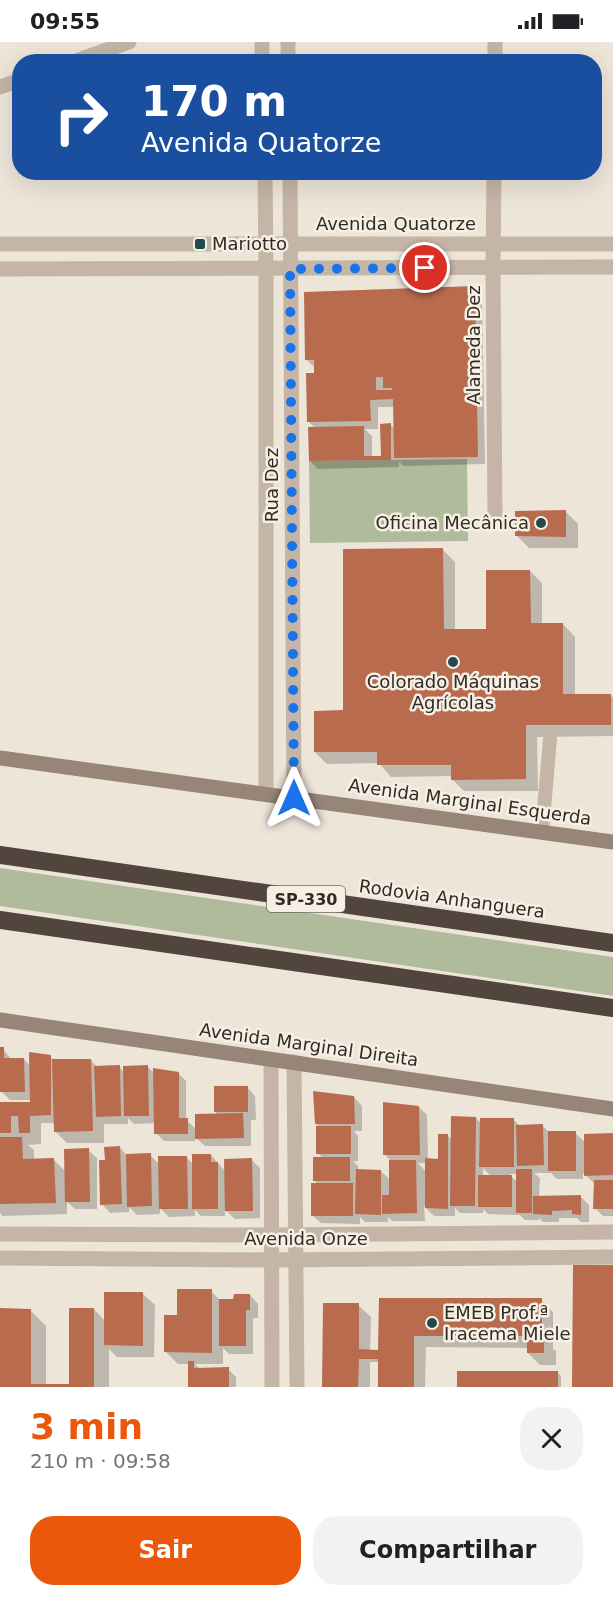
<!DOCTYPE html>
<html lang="pt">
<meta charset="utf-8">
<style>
:root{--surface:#fff;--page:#f2f2f2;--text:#202124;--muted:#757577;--accent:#ea580c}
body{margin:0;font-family:"DejaVu Sans",sans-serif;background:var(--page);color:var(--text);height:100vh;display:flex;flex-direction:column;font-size:22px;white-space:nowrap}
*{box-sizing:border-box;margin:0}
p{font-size:20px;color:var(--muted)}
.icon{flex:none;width:33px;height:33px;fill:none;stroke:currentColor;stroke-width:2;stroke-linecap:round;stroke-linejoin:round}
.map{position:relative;height:1345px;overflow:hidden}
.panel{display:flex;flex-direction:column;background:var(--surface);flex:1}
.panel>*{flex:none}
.hud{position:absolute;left:12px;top:12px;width:590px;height:126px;border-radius:24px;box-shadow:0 6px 24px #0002;background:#1a4fa0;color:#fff;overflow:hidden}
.pin{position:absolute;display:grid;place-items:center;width:51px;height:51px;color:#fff;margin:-26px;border:3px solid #fff;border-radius:50%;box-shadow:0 2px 6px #0007}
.me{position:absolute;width:66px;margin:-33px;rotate:0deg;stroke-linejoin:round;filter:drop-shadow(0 0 4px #0008)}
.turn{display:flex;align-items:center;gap:21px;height:126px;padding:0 30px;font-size:27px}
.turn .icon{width:78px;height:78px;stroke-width:2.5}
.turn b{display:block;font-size:42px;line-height:51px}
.round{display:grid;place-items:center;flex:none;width:63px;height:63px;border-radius:24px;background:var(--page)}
.overview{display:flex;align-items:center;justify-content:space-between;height:102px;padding:0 30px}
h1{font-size:36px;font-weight:700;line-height:45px;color:var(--accent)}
.cta{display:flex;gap:12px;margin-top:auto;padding:12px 30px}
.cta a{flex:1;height:69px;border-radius:24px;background:var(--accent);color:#fff;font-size:24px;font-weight:700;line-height:69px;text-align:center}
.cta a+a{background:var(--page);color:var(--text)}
.status{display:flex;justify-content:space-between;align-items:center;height:42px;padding:0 30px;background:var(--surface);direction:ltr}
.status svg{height:16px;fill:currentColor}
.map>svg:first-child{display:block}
.green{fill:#afbb9b}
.shadow{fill:#0003;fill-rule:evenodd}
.building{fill:#b86b4d;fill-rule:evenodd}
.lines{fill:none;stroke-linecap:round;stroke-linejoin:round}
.lane{stroke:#c4b5a6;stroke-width:14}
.street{stroke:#c4b5a6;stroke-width:15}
.secondary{stroke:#978578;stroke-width:15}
.highway{stroke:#51453e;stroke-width:18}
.route{stroke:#1a73e8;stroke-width:10;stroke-dasharray:0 18}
.poi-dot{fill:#21494e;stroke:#f6efe4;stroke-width:2}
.labels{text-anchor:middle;stroke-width:5;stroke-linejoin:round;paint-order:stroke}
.shield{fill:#f6efe4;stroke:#6c655f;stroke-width:1.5}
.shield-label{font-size:16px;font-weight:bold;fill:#312a26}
.street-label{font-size:18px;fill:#312a26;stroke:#f6efe4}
.poi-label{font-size:18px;fill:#312a26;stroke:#f6efe4;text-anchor:start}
</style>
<div class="status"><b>09:55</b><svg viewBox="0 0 49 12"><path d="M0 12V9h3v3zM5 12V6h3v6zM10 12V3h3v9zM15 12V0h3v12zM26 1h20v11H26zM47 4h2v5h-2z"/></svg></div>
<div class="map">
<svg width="613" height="1345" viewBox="0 0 613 1345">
<rect width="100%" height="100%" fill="#eee5d9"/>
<g class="green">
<polygon points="467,417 468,499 310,501 309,419"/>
<polygon points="0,826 613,915 613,954 0,864"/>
</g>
<g class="shadow">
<path d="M474,246L482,254L485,422L403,424L399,419V425L318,427L310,419L315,386L309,380L315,326L307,318ZM378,365H394L395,387L390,383L382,415H372V394L365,387H378Z"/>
<polygon points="566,470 578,482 578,506 529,506 517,494"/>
<polygon points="443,508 455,520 455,589 488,588 530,529 542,541 542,583 563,582 575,595 575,653 611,653 613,656 613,694 537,695 538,749 464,749 452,737 452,734 391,735 379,721 327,722 315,710 345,670"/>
<polygon points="0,1007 3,1007 11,1017 24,1017 31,1025 50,1015 54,1019 91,1018 98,1026 119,1025 125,1031 148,1025 155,1032 178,1031 186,1039 186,1078 196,1087 216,1073 216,1046 247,1045 255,1054 256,1078 251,1078 251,1104 205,1104 195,1095 195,1099 164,1099 156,1091 155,1081 134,1082 128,1076 128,1082 104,1082 104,1101 67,1101 55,1089 55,1081 41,1081 41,1102 28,1103 34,1108 34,1119 54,1118 66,1130 88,1108 97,1116 97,1167 75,1167 67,1160 67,1172 3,1174 0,1171 0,1062 32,1064 32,1058 10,1058 2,1050"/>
<path d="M354,1055L362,1064V1089H354L358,1094V1119H353L358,1124V1129H381L391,1139V1119L385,1113L419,1065L427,1073L428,1118H439L448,1094L453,1099L476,1076L481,1081L514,1078L520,1084H543L550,1091H575L586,1101L613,1093V1174H603L595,1166L594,1141L583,1131V1137H557L551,1131H534L540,1136L539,1155H581L589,1163V1180H581L577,1176H559V1180H543L539,1176V1178H525L520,1173L488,1172L483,1167V1171H460L455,1166V1174H434L424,1164L425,1179H392L388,1175V1180H365L360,1175V1182L321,1181L312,1173L318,1142L314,1138L323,1116L318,1111L320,1086L316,1082ZM418,1121H426V1130ZM483,1126L491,1134H483ZM509,1132H518V1141Z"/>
<polygon points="120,1106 127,1113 150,1113 160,1123 186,1115 193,1122 211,1113 226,1130 252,1118 260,1126 260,1176 235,1177 225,1168 225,1174 201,1174 195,1168 195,1174 169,1175 160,1166 160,1172 137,1173 129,1165 129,1170 110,1171 102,1162 106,1120"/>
<polygon points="211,1249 221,1259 235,1259 250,1253 258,1262 258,1276 253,1276 253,1312 229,1312 223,1306 223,1322 195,1322 200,1327 228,1327 236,1335 236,1345 189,1345 189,1322 178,1322 166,1310 179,1274"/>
<polygon points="142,1251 155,1263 154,1315 117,1315 109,1307 109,1345 0,1345 0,1268 30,1268 46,1284 46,1343 70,1343 94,1267 105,1279"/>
<polygon points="380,1257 541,1258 553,1270 553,1307 556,1309 556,1323 540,1323 528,1311 528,1306 426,1305 425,1345 380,1345 380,1320 370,1320 370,1345 324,1345 325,1262 358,1263 371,1275 370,1309 380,1311"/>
<polygon points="557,1330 561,1334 561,1345 459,1345 459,1331"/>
</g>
<g class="building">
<path d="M475,244L478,415L394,416L393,357L370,358L371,379L307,380L306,331H314V318H305L304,250ZM376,335H383V346H392V348H376Z"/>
<polygon points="391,381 391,418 309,419 308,385 364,384 364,414 381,414 380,382"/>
<polygon points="566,468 566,495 515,494 515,469"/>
<polygon points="443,506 444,587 486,587 486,528 530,528 531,581 563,581 563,652 611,652 611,683 526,683 526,737 451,738 451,723 377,723 377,710 314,710 314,669 343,668 343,507"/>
<polygon points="0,1005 4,1005 4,1016 24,1016 25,1050 0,1050"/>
<polygon points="29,1010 51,1013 51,1073 30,1074 30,1091 19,1091 18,1074 11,1074 11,1091 0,1091 0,1060 30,1060"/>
<polygon points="52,1017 91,1017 93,1089 54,1090"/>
<polygon points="120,1023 121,1074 96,1075 94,1024"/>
<polygon points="148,1023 149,1074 124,1074 123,1024"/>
<polygon points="153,1026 179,1030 179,1076 188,1076 188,1092 154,1092"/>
<rect x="214" y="1044" width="34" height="26"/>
<polygon points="313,1049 354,1054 355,1082 315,1082"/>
<polygon points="383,1060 419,1064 420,1113 383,1113"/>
<polygon points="243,1071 244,1096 195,1097 195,1072"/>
<polygon points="451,1074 476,1075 475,1164 450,1164"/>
<polygon points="480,1076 514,1076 514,1125 479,1125"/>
<polygon points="543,1082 544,1123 517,1124 516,1083"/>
<rect x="316" y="1084" width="35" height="28"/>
<rect x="548" y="1089" width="28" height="40"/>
<polygon points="613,1091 613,1133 584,1134 584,1092"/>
<polygon points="438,1092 448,1092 448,1167 425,1166 425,1116 438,1117"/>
<polygon points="0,1095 22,1095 23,1117 54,1116 56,1161 0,1162"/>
<polygon points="120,1104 122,1162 100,1163 99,1118 105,1118 104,1105"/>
<polygon points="89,1106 90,1160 65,1160 64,1107"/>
<polygon points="151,1111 152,1164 127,1165 126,1112"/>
<polygon points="192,1112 211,1112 211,1120 218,1120 218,1167 192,1167"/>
<polygon points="158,1114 187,1114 188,1167 159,1167"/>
<rect x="313" y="1115" width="37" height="24"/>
<polygon points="252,1116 253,1169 225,1169 224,1117"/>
<polygon points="389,1118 416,1118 417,1171 382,1172 382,1153 389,1153"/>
<polygon points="356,1127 381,1128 381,1173 355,1172"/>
<rect x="516" y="1127" width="16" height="44"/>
<rect x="478" y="1133" width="34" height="32"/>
<polygon points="594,1138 613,1138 613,1167 593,1167"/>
<rect x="311" y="1141" width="42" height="33"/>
<polygon points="581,1153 581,1173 572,1172 572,1168 552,1169 552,1173 533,1172 533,1154"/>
<polygon points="573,1223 613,1223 613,1345 572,1345"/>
<polygon points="177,1247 212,1247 212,1311 164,1310 164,1273 177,1273"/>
<polygon points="104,1250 143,1250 143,1304 104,1303"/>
<polygon points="234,1252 250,1252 250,1268 246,1268 246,1304 219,1304 219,1257 233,1257"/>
<polygon points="379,1256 542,1256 542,1294 414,1294 414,1345 378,1345 378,1317 359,1317 358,1345 322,1345 323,1261 359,1261 359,1307 378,1308"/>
<polygon points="0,1266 31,1267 31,1342 69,1342 69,1266 94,1266 94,1345 0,1345"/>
<rect x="527" y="1296" width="17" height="15"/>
<polygon points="188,1319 194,1319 194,1326 229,1325 229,1345 188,1345"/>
<rect x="457" y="1329" width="101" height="16"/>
</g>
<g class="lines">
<polyline class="lane" points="542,790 550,697"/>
<g class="street">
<polyline points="262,0 262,20"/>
<polyline points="288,0 288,20"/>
<polyline points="73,20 129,0"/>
<polyline points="495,20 495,0"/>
<polyline points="0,45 20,38"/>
<polyline points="265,130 266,227 266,752"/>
<polyline points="290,130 294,756"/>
<polyline points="494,130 493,226 495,476"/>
<polyline points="0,202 613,202"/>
<polyline points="0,227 613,225"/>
<polyline points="271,1017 272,1345"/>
<polyline points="294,1020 297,1345"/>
<polyline points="0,1192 272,1193 613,1190"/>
<polyline points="0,1216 272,1218 613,1215"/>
</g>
<g class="secondary">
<polyline points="0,716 613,800"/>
<polyline points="0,978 613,1067"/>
</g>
<g class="highway">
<polyline points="0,813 613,901"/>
<polyline points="0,878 613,966"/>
</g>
</g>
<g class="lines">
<polyline class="route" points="294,756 290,227 425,226"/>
</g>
<g class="poi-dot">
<rect x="194" y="196" width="12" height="12" rx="3"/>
<circle cx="541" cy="481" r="6"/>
<circle cx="453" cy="620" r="6"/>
<circle cx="432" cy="1281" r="6"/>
</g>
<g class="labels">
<rect class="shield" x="267" y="844" width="78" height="26" rx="4.5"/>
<g class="shield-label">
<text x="306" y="863">SP-330</text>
</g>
<g class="street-label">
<text x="396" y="188">Avenida Quatorze</text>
<text transform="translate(474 303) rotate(-90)" y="6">Alameda Dez</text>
<text transform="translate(272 443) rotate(-90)" y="6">Rua Dez</text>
<text transform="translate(470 760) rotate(8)" y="6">Avenida Marginal Esquerda</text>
<text transform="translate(452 857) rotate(8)" y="6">Rodovia Anhanguera</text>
<text transform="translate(309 1003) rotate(8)" y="6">Avenida Marginal Direita</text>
<text x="306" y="1203">Avenida Onze</text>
</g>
<g class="poi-label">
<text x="212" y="208">Mariotto</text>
<text x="529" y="487" text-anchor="end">Oficina Mecânica</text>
<text x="453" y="646" text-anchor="middle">Colorado Máquinas<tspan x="453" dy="21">Agrícolas</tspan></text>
<text x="444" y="1277">EMEB Prof.ª<tspan x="444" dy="21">Iracema Miele</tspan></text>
</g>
</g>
</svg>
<div class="pin" style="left:425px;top:226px;background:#d93025"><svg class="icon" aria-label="arrive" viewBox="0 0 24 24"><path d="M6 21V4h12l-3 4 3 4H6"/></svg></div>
<svg class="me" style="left:294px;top:756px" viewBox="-20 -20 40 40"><path d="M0-17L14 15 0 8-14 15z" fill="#1a73e8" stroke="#fff" stroke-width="4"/></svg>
<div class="hud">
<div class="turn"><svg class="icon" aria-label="right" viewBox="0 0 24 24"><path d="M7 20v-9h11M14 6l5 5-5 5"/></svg><div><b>170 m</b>Avenida Quatorze</div></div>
</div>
</div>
<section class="panel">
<div class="overview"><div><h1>3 min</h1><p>210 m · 09:58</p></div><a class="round"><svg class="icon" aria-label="close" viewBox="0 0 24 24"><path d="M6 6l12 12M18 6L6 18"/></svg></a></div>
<div class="cta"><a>Sair</a><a>Compartilhar</a></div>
</section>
